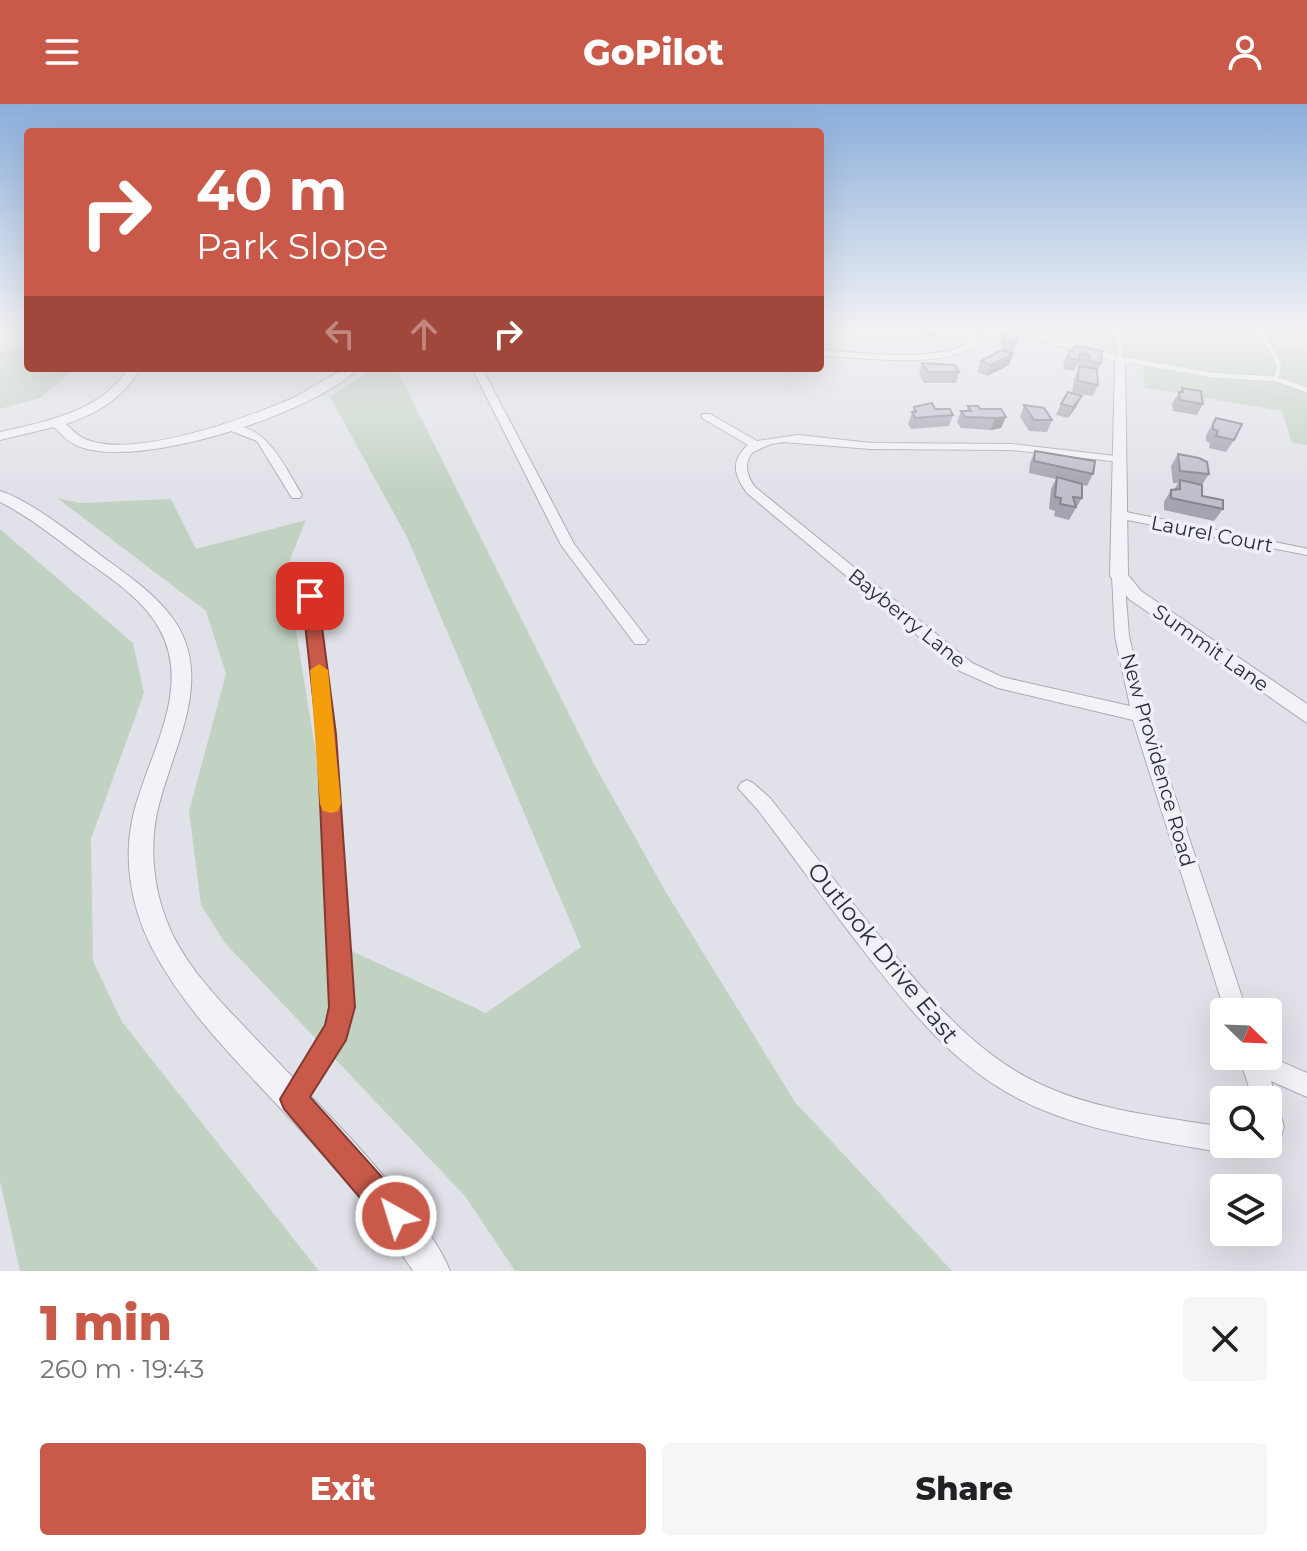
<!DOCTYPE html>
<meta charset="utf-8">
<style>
:root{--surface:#fff;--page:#f6f6f6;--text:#202124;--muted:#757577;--accent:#c95a4a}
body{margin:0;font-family:Montserrat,sans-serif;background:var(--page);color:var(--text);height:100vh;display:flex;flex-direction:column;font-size:30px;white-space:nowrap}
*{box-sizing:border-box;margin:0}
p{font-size:26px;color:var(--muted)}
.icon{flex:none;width:44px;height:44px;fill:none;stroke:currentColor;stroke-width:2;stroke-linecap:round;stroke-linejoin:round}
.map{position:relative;height:1167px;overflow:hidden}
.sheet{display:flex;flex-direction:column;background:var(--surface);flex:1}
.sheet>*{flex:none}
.top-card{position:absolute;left:24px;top:24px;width:800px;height:244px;border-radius:8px;box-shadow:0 8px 32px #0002;background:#c95a4a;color:#fff;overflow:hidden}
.needle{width:52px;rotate:113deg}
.tools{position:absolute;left:1210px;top:894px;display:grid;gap:16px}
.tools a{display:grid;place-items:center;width:72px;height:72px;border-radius:8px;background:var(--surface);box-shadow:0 8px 32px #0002;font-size:40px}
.pin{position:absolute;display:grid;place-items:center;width:68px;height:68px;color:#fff;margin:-34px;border-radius:16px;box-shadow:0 4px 12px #0006}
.me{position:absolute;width:88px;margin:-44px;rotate:321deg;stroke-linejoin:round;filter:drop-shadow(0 0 6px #0008)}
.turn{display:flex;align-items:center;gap:28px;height:168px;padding:0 40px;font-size:36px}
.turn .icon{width:104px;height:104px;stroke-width:2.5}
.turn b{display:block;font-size:56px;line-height:68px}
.lanes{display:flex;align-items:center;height:76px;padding:0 40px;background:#0003;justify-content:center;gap:40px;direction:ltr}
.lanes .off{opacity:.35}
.round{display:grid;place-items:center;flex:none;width:84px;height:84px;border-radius:8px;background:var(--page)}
.overview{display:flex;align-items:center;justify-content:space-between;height:136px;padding:0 40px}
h1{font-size:48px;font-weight:800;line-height:60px;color:var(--accent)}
.button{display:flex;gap:16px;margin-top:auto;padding:16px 40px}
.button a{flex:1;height:92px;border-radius:8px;background:var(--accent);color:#fff;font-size:32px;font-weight:800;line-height:92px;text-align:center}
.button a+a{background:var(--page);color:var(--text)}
header{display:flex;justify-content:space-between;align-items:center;height:104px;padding:0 40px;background:var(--accent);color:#fff;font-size:36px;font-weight:800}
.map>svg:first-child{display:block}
.green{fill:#c2d2c2}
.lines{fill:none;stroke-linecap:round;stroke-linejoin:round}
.service-casing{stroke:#aaabb6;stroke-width:6}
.minor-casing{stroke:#aaabb6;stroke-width:2}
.tertiary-casing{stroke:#aaabb6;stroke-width:2}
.path{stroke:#bfbfc7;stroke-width:2;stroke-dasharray:4 4;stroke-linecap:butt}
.service{stroke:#f3f3f7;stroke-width:5}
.minor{fill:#f3f3f7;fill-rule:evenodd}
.tertiary{fill:#f3f3f7;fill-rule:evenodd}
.wall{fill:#a3a4af}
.shaded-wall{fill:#85868e}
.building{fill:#bebfcb;stroke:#85868e;stroke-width:2}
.route{fill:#c95a4a;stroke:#833a30;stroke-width:2}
.slow{fill:#f59e0b}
.labels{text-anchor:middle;stroke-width:7;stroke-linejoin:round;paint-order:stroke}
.street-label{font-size:20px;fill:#2a2c40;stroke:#f0f1f6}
.near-street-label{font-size:24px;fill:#2a2c40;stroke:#f0f1f6}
</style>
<header><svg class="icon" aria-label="menu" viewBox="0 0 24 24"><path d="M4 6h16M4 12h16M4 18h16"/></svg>GoPilot<svg class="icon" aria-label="person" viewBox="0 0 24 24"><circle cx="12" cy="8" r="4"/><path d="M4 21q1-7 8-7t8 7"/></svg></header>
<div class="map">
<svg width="1307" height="1167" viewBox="0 0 1307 1167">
<rect width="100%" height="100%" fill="#e1e2e9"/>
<g class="green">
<polygon points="1025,224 1307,224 1307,341 1292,339 1282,307 1145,284 1143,262 1160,264 1107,245"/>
<polygon points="28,241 28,264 76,264 40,294 0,305 0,248"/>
<polygon points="374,264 396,264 595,662 667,790 795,998 952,1167 515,1167 465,1092 225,839 201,801 189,707 226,570 206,507 57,394 80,399 171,395 196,445 306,416 286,465 322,687 332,838 486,909 581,843 407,433 330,293"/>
<polygon points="0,425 133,539 144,589 91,735 93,857 122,918 319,1167 20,1167 0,1077"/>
</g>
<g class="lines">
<defs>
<g id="service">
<polyline points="1116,224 1121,255 1212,271 1276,275 1307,286"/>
<polyline points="1260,224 1279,261 1276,275"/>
<polyline points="0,228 2,224"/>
<polyline points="0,240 17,235 23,224"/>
</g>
<g id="minor">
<path d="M972,224H980L976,241C944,266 861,253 820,252V246C862,248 931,259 967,240Z"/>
<polygon points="331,264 346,264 354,268 349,271"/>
<polygon points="472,264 482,264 574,440 645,532 648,536 645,540 635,540 561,441"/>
<path d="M702,310H710L757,337L798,331L871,339L1011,340L1124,353V357L1120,358L1011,346L871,345L783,338L771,340L753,348C743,359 747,372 755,383L972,559L1002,573L1130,602L1115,532L1112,472L1119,468L1124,469L1129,532L1148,611L1247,908H1225L1133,616L998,584L960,567L747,389C734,372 730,356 748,341L702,314Z"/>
<path d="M226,321C267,319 284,362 302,391L300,394H292L257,337L226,325Z"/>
<polygon points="1121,407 1304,444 1307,445 1307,451 1117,414 1117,408"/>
<polygon points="310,487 317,492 335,630 353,903 344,935 302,1004 293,1007 284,1004 281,995 326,922 331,903 319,630 303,492"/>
<path d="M747,676L753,679L770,694C807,741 843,788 880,833C926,890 973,949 1040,980C1097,1007 1163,1013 1224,1023V1040H1268V996H1253L1239,952H1268L1307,969V993L1271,977L1284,1023L1277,1044L1268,1048L1263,1046L1262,1049L1253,1053L1238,1049L1235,1041L1233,1045L1224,1049C1155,1036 1083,1028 1019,995C953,961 908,904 863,846C827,800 793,752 758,706L738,684L741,679Z"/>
</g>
<g id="tertiary">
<polygon points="993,224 1011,224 1125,253 1128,471 1141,487 1307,600 1307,619 1129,495 1110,472 1115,257"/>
<path d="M129,264H141C122,294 99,309 66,320C71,325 78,332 85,335C133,356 247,314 293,294C314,284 336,264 359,264C314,309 138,367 78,342C68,338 61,330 54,323L0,336V328C48,317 100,308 129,264Z"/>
<path d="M0,387C30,396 80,436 107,456C131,473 157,492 174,516C217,579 168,650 156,714C150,747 154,784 166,815C180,854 212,889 240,918C295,977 354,1033 404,1097C421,1119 440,1141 450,1167H413C376,1109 330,1057 283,1007C235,955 184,906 151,842C131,802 123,755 133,712C147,652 193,587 160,526C145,497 111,474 85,456C58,436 30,413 0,398Z"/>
</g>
</defs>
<use href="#service" class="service-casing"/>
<use href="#minor" class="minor-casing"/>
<use href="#tertiary" class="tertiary-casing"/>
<g class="path">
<polyline points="1283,245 1307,248"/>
<polyline points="1248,285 1307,301"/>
</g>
<use href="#service" class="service"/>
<use href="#minor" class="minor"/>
<use href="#tertiary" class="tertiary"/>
</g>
<g class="wall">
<polygon points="923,224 940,224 934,233 922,229"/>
<polygon points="1004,227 1017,239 1009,261 987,272 977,268 981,257 1002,246 1000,237"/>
<polygon points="1074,242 1102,247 1101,259 1097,268 1098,281 1093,292 1072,289 1074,274 1079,262 1085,263 1085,262 1077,260 1074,267 1063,265 1064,257 1069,246 1072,247"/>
<polygon points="922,259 959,268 956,279 924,279 919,270"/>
<polygon points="1182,284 1203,300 1197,311 1173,307 1172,299"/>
<polygon points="1082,292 1076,303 1068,314 1056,311 1061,300"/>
<polygon points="1024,301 1052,316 1047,328 1029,327 1020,313"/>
<polygon points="968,302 980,305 1001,305 1001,324 991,326 961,324 957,318 961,307 966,307"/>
<polygon points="914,303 935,305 953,311 949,322 911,325 908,320"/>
<polygon points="1216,314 1234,336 1226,348 1209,344 1210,339 1206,337 1206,331"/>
<polygon points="1035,347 1093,370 1087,382 1082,381 1082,394 1069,416 1054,412 1055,407 1049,405 1051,385 1056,375 1029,369 1030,359"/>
<polygon points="1178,350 1209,370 1202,381 1202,392 1223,405 1214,417 1164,406 1164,398 1171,386 1174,386 1178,379 1173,379 1171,362"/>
</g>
<g class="shaded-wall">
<polygon points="1013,250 1009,261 987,272 991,261"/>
<polygon points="1082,292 1076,303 1068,314 1073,303"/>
<polygon points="1006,313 1001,324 991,326 995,314"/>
</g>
<g class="building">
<polygon points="1004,227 1017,228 1017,239 1006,237"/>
<polygon points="1074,242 1102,247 1101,259 1090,257 1090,251 1080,249 1079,256 1068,254 1069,246 1073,247"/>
<polygon points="1001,246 1013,250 991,261 981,257"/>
<polygon points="922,259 955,261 959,268 928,268"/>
<polygon points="1079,262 1097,265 1098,281 1078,277"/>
<polygon points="1182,284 1201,287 1203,300 1180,296 1179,288 1183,288"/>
<polygon points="1068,288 1082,292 1073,303 1061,300"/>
<polygon points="932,299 935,305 950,305 953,311 915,314 912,308 916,308 914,303"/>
<polygon points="1024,301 1044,304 1052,316 1034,316"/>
<polygon points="968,302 978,302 980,305 1001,305 1006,313 995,314 965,313 961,307 971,307"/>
<polygon points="1216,314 1242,320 1234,336 1216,332 1218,327 1213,325 1213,320"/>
<polygon points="1035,347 1095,357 1093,370 1034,357"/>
<polygon points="1178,350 1199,354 1207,358 1209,370 1180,367"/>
<polygon points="1057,373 1082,380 1082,394 1073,393 1076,403 1060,400 1061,394 1055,393"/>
<polygon points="1180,376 1202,381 1202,392 1223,396 1223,405 1171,394 1171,386 1180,385"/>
</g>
<linearGradient id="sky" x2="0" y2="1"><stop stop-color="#8aaedb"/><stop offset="0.58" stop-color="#f2f2f5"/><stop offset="1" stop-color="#f2f2f5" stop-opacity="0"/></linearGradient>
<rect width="1307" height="387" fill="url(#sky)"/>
<polygon class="route" points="310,487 318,492 336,630 355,903 346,936 310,993 407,1101 411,1112 407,1123 396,1127 385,1123 284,1005 280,995 325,921 329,903 317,630 302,492"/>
<polygon class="slow" points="319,560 328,566 341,700 338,707 331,709 323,707 320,700 310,566"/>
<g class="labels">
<g class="street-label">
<text transform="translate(1212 430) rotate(11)" y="7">Laurel Court</text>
<text transform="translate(907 514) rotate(39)" y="7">Bayberry Lane</text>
<text transform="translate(1211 544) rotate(35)" y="7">Summit Lane</text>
<text transform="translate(1158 656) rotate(74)" y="7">New Providence Road</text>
</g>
<g class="near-street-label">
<text transform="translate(883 849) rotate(51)" y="8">Outlook Drive East</text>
</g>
</g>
</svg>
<div class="tools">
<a><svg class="needle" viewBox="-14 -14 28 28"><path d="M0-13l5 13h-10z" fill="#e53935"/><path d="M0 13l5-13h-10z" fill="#757577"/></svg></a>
<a><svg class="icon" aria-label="search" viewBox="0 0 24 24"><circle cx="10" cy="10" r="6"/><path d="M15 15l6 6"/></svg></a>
<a><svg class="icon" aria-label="layers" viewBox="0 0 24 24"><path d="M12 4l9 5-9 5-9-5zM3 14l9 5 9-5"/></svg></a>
</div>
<div class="pin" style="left:310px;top:492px;background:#d93025"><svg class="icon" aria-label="arrive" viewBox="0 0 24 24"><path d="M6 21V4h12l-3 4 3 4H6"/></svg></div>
<svg class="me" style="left:396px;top:1112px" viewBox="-20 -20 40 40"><circle r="17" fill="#c95a4a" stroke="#fff" stroke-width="3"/><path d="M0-11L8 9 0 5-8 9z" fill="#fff"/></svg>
<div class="top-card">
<div class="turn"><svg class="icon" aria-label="right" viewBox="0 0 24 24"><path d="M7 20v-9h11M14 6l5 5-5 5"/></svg><div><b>40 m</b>Park Slope</div></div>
<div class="lanes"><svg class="icon off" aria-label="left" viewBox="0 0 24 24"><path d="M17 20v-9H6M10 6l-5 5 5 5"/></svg><svg class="icon off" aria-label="ahead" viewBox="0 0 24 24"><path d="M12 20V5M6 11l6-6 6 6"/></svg><svg class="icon" aria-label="right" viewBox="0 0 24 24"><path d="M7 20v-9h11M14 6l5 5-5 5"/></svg></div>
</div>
</div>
<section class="sheet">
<div class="overview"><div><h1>1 min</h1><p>260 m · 19:43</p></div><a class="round"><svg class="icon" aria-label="close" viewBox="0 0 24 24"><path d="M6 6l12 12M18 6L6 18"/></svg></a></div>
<div class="button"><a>Exit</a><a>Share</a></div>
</section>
